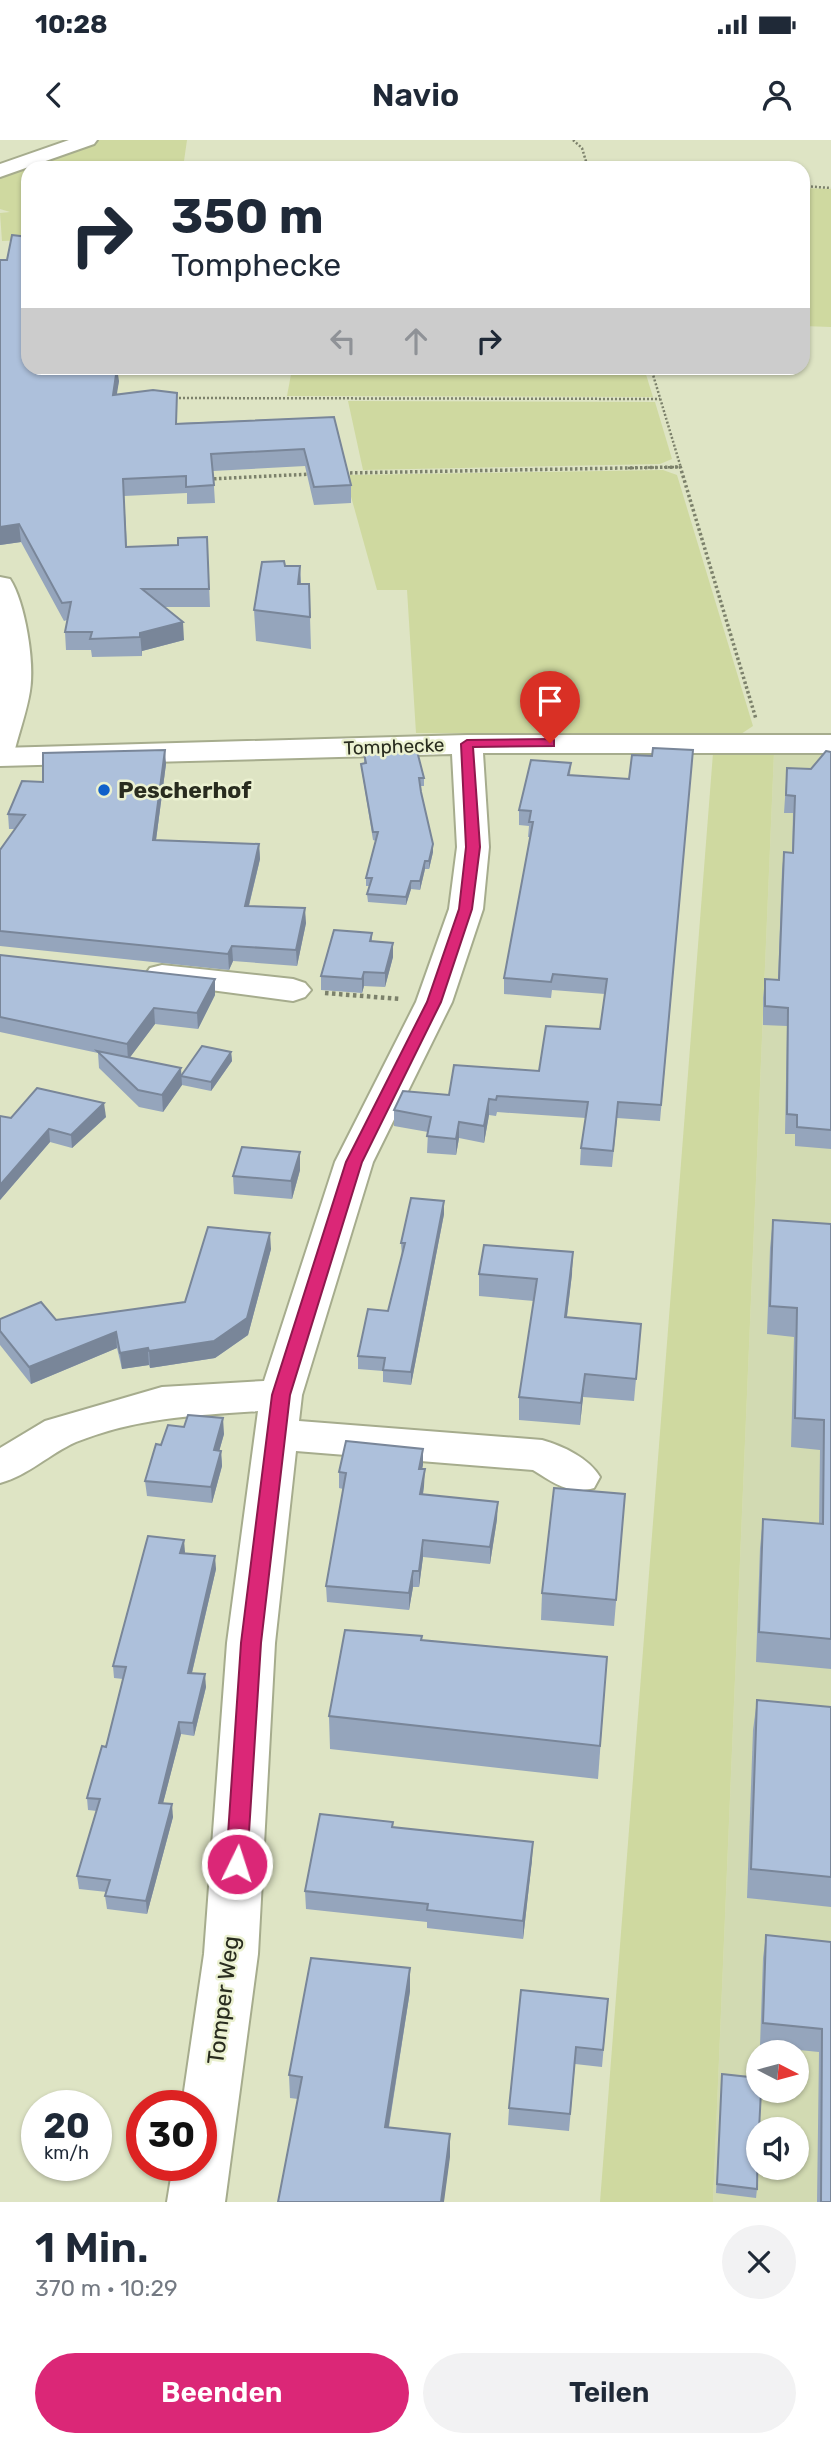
<!DOCTYPE html>
<html lang="de">
<meta charset="utf-8">
<style>
:root{--surface:#fff;--page:#f2f2f3;--text:#1f2937;--muted:#747a83;--accent:#db2777}
body{margin:0;font-family:Rubik,sans-serif;background:var(--page);color:var(--text);height:100vh;display:flex;flex-direction:column;font-size:26px;white-space:nowrap}
*{box-sizing:border-box;margin:0}
p{font-size:23px;color:var(--muted)}
.icon{flex:none;width:38px;height:38px;fill:none;stroke:currentColor;stroke-width:2;stroke-linecap:round;stroke-linejoin:round}
.map{position:relative;height:2062px;overflow:hidden}
.details{display:flex;flex-direction:column;background:var(--surface);flex:1}
.details>*{flex:none}
.hud{position:absolute;left:21px;top:21px;width:789px;height:214px;border-radius:21px;box-shadow:0 2px 5px #0004;background:#fff;color:var(--text);overflow:hidden}
.needle{width:46px;rotate:96deg}
.fabs{position:absolute;left:746px;top:1900px;display:grid;gap:14px}
.fabs a{display:grid;place-items:center;width:63px;height:63px;border-radius:50%;background:var(--surface);box-shadow:0 2px 5px #0004;font-size:35px}
.speed{position:absolute;left:21px;top:1950px;display:flex;gap:14px;font-size:35px;font-weight:700;text-align:center}
.speed>*{display:grid;place-content:center;width:91px;height:91px;border-radius:50%;background:var(--surface);box-shadow:0 2px 5px #0004;line-height:1}
.speed small{font-size:18px;font-weight:400}
.speed .limit{border:10px solid #d22;background:#fff;color:#111}
.pin{position:absolute;display:grid;place-items:center;width:60px;height:60px;color:#fff;margin:-72px -30px;border-radius:50% 50% 50% 0;rotate:-45deg;box-shadow:0 0 7px #0007}
.pin .icon{rotate:45deg}
.me{position:absolute;width:77px;margin:-38px;rotate:4deg;stroke-linejoin:round;filter:drop-shadow(0 0 5px #0008)}
.turn{display:flex;align-items:center;gap:24px;height:147px;padding:0 35px;font-size:32px}
.turn .icon{width:91px;height:91px;stroke-width:2.5}
.turn b{display:block;font-size:49px;line-height:60px}
.lanes{display:flex;align-items:center;height:66px;padding:0 35px;background:#0003;justify-content:center;gap:35px;direction:ltr}
.lanes .off{opacity:.35}
.round{display:grid;place-items:center;flex:none;width:74px;height:74px;border-radius:37px;background:var(--page)}
.overview{display:flex;align-items:center;justify-content:space-between;height:119px;padding:0 35px}
h1{font-size:42px;font-weight:600;line-height:52px}
.action{display:flex;gap:14px;margin-top:auto;padding:14px 35px}
.action a{flex:1;height:80px;border-radius:42px;background:var(--accent);color:#fff;font-size:28px;font-weight:600;line-height:80px;text-align:center}
.action a+a{background:var(--page);color:var(--text)}
.status{display:flex;justify-content:space-between;align-items:center;height:49px;padding:0 35px;background:var(--surface);direction:ltr}
.status svg{height:19px;fill:currentColor}
header{display:flex;justify-content:space-between;align-items:center;height:91px;padding:0 35px;background:var(--surface);font-size:32px;font-weight:600}
.map>svg:first-child{display:block}
.built{fill:#d2dab2;fill-rule:evenodd}
.green{fill:#cfd9a0}
.lines{fill:none;stroke-linecap:round;stroke-linejoin:round}
.minor-casing{stroke:#a6ac8d;stroke-width:4}
.major-casing{stroke:#a6ac8d;stroke-width:4}
.path-far2{stroke:#7c816b;stroke-width:2.5;stroke-dasharray:2 2;stroke-linecap:butt}
.path-far1{stroke:#7c816b;stroke-width:3.5;stroke-dasharray:2.5 2.5;stroke-linecap:butt}
.path{stroke:#7c816b;stroke-width:4.5;stroke-dasharray:3.5 3.5;stroke-linecap:butt}
.minor{fill:#fff;fill-rule:evenodd}
.major{fill:#fff;fill-rule:evenodd}
.wall{fill:#95a5bc}
.shaded-wall{fill:#798699}
.building{fill:#adc0db;stroke:#798699;stroke-width:2}
.route{fill:#db2777;stroke:#8e194d;stroke-width:2}
.poi-dot{fill:#0f60ca;stroke:#ebf1d1;stroke-width:2.5}
.labels{text-anchor:middle;stroke-width:5;stroke-linejoin:round;paint-order:stroke}
.far-street-label{font-size:19px;fill:#292c1f;stroke:#ebf1d1}
.poi-label{font-size:23px;font-weight:bold;fill:#292c1f;stroke:#ebf1d1;text-anchor:start}
.street-label{font-size:23px;fill:#292c1f;stroke:#ebf1d1}
</style>
<div class="status"><b>10:28</b><svg viewBox="0 0 49 12"><path d="M0 12V9h3v3zM5 12V6h3v6zM10 12V3h3v9zM15 12V0h3v12zM26 1h20v11H26zM47 4h2v5h-2z"/></svg></div>
<header><svg class="icon" aria-label="back" viewBox="0 0 24 24"><path d="M15 5l-7 7 7 7"/></svg>Navio<svg class="icon" aria-label="person" viewBox="0 0 24 24"><circle cx="12" cy="8" r="4"/><path d="M4 21q1-7 8-7t8 7"/></svg></header>
<div class="map">
<svg width="831" height="2062" viewBox="0 0 831 2062">
<rect width="100%" height="100%" fill="#dee4c4"/>
<path class="built" d="M774,613L831,614V2062H713ZM758,1913H796V1951H758ZM758,1990H796V2028H758Z"/>
<g class="green">
<polygon points="97,0 187,0 183,28 28,28 28,100 2,101 0,73 10,72 0,69 0,33"/>
<polygon points="803,48 831,49 831,187 803,186"/>
<polygon points="150,228 644,228 653,257 287,256 292,229"/>
<polygon points="348,261 655,262 672,319 660,324 363,330"/>
<polygon points="663,330 677,335 753,586 741,594 416,593 407,450 377,450 345,335"/>
<polygon points="713,613 774,613 713,2062 600,2062"/>
</g>
<g class="lines">
<defs>
<g id="minor">
<polygon points="69,0 97,0 94,4 0,37 0,24"/>
<path d="M467,595H831V613H483L489,707L483,769L452,862L373,1022L302,1255L299,1281L542,1300C563,1306 589,1318 600,1337L594,1348C569,1355 554,1343 533,1330L296,1311L275,1503L258,1814L225,2062H167L173,2025H201V1965H182L204,1814L227,1503L258,1271C195,1275 135,1278 76,1302C49,1314 29,1335 0,1343V1308L45,1281L162,1247L264,1241L335,1022L416,862L449,769L457,707L452,614L0,626V608Z"/>
<polygon points="162,825 293,839 305,843 311,850 305,857 293,861 150,842 145,835 150,828"/>
</g>
<path id="major" d="M0,437L10,439C25,462 35,523 30,551C27,570 20,590 15,609L11,616L0,618Z"/>
</defs>
<use href="#minor" class="minor-casing"/>
<use href="#major" class="major-casing"/>
<g class="path-far2">
<polyline points="573,0 582,8 588,28"/>
<polyline points="803,46 831,48"/>
<polyline points="651,228 681,328"/>
<polyline points="171,258 660,259"/>
<polyline points="628,328 680,327"/>
</g>
<g class="path-far1">
<polyline points="680,326 756,579"/>
<polyline points="345,333 680,327"/>
<polyline points="209,339 312,334"/>
</g>
<polyline class="path" points="325,853 400,859"/>
<use href="#minor" class="minor"/>
<use href="#major" class="major"/>
</g>
<g class="wall">
<polygon points="28,97 27,159 28,228 119,241 116,255 177,253 177,283 334,277 351,345 351,363 314,365 305,326 213,331 215,363 187,364 187,353 124,356 127,407 178,405 207,397 210,467 164,467 184,500 142,511 142,516 92,517 91,510 66,510 65,492 67,480 64,481 21,402 0,405 7,120"/>
<polygon points="285,426 300,426 301,444 309,444 311,509 256,501 254,470"/>
<polygon points="693,610 660,981 617,978 612,1027 580,1025 581,1008 586,978 497,972 496,976 489,975 484,1003 459,998 456,1015 427,1013 428,992 394,986 394,970 539,931 600,889 605,854 552,850 551,858 504,854 504,838 530,697 528,697 529,686 519,685 519,670 571,623 570,635 629,639 652,616"/>
<polygon points="831,612 831,1009 795,1006 795,994 785,994 787,886 763,885 763,858 765,839 778,840 782,730 784,712 792,713 793,673 784,673 787,628 811,629"/>
<polygon points="364,613 424,638 424,646 420,646 433,712 429,729 425,729 420,750 411,749 406,765 368,762 367,754 370,746 366,746 366,738 376,701 373,700 362,632 361,624 364,623"/>
<polygon points="166,624 156,700 259,704 260,719 249,766 306,783 297,826 233,821 229,830 0,806 0,710 15,689 9,689 8,674 43,642"/>
<polygon points="372,793 372,801 393,817 385,847 364,846 362,853 321,850 321,836"/>
<polygon points="0,816 215,855 198,889 155,884 130,917 182,935 231,912 232,921 211,951 182,945 163,972 139,967 99,928 98,913 0,892"/>
<polygon points="0,976 11,978 106,977 72,1008 50,1002 0,1060"/>
<polygon points="300,1030 292,1059 234,1054 233,1036"/>
<polygon points="444,1061 444,1074 411,1245 383,1242 383,1231 358,1229 358,1216 388,1171 402,1116 401,1103"/>
<polygon points="773,1080 831,1084 831,1529 756,1522 760,1408 763,1379 819,1384 820,1310 791,1307 794,1197 767,1194 770,1108"/>
<polygon points="271,1109 248,1195 215,1218 150,1228 149,1225 122,1229 117,1208 31,1244 0,1205 0,1179 56,1180 185,1162"/>
<polygon points="479,1134 572,1134 567,1177 641,1184 634,1261 583,1257 580,1285 519,1280 519,1257 534,1161 479,1156"/>
<polygon points="224,1294 219,1311 221,1311 222,1326 212,1363 147,1356 145,1341 161,1305"/>
<polygon points="423,1309 422,1329 424,1346 423,1355 497,1379 490,1424 423,1417 419,1447 413,1447 409,1470 327,1462 326,1446 343,1349 339,1348 339,1332"/>
<polygon points="625,1354 614,1486 541,1480 542,1453"/>
<polygon points="185,1413 216,1429 192,1533 206,1547 194,1596 181,1594 163,1663 173,1677 147,1774 107,1769 105,1756 107,1752 79,1749 77,1736 97,1671 88,1670 87,1658 106,1607 123,1539 114,1538 113,1526"/>
<polygon points="422,1500 607,1517 598,1639 330,1609 329,1576"/>
<polygon points="757,1560 831,1567 831,1767 747,1758 753,1590"/>
<polygon points="393,1682 393,1687 532,1720 523,1799 427,1788 427,1782 306,1769 305,1751"/>
<polygon points="766,1795 831,1802 831,2062 817,2062 819,1912 760,1906 763,1818"/>
<polygon points="410,1828 410,1851 389,1987 450,1994 450,2017 298,1959 290,1958 289,1935"/>
<polygon points="608,1859 602,1927 575,1924 569,1991 508,1985 509,1968"/>
<polygon points="722,1934 757,2049 756,2058 716,2053"/>
</g>
<g class="shaded-wall">
<polygon points="28,104 28,139 26,174 24,159"/>
<polygon points="117,228 119,241 114,272 113,255"/>
<polygon points="19,384 21,402 0,405 0,387"/>
<polygon points="300,426 301,457 298,444"/>
<polygon points="183,482 184,500 142,511 142,516 140,493"/>
<polygon points="165,610 166,624 154,715 153,700"/>
<polygon points="259,704 260,719 245,781 245,766"/>
<polygon points="433,704 433,712 429,729 429,721"/>
<polygon points="425,721 425,729 420,750 420,741"/>
<polygon points="411,741 411,749 406,765 406,757"/>
<polygon points="305,768 306,783 297,826 296,810"/>
<polygon points="393,803 393,817 385,847 385,833"/>
<polygon points="232,806 233,821 229,830 228,814"/>
<polygon points="364,832 364,846 362,853 362,839"/>
<polygon points="215,839 215,855 198,889 197,873"/>
<polygon points="154,868 155,884 128,920 127,904"/>
<polygon points="231,912 232,921 211,951 211,942"/>
<polygon points="181,928 182,945 163,972 162,955"/>
<polygon points="489,959 489,975 484,1003 484,986"/>
<polygon points="104,963 106,977 72,1008 71,995"/>
<polygon points="459,982 459,998 456,1015 456,999"/>
<polygon points="49,989 50,1002 0,1060 0,1045"/>
<polygon points="300,1012 300,1030 292,1059 291,1041"/>
<polygon points="444,1061 444,1074 411,1245 411,1232"/>
<polygon points="270,1093 271,1109 248,1195 215,1218 150,1228 149,1211"/>
<polygon points="573,1112 572,1134 564,1199 565,1177"/>
<polygon points="116,1192 117,1208 31,1244 29,1227"/>
<polygon points="148,1208 149,1225 122,1229 120,1213"/>
<polygon points="585,1234 583,1257 580,1285 581,1263"/>
<polygon points="223,1278 224,1294 215,1326 214,1310"/>
<polygon points="423,1309 423,1325 419,1345 419,1329"/>
<polygon points="221,1311 222,1326 212,1363 211,1347"/>
<polygon points="425,1329 424,1346 420,1371 420,1354"/>
<polygon points="498,1362 497,1379 490,1424 490,1407"/>
<polygon points="184,1400 185,1412 181,1425 180,1413"/>
<polygon points="423,1400 423,1417 419,1447 419,1431"/>
<polygon points="215,1416 216,1429 189,1545 188,1533"/>
<polygon points="413,1431 413,1447 409,1470 409,1453"/>
<polygon points="205,1534 206,1547 194,1596 193,1583"/>
<polygon points="179,1582 181,1594 160,1675 159,1663"/>
<polygon points="172,1664 173,1677 147,1774 146,1761"/>
<polygon points="533,1702 532,1720 523,1799 523,1781"/>
<polygon points="410,1828 410,1851 385,2009 385,1987"/>
<polygon points="450,1994 450,2017 444,2062 441,2062"/>
</g>
<g class="building">
<polygon points="12,95 28,97 24,159 28,159 28,228 117,228 113,255 153,250 177,253 176,284 334,277 351,345 314,347 304,309 211,314 214,345 186,347 186,336 123,339 126,407 178,405 178,398 207,397 209,449 142,449 183,482 140,493 140,497 90,499 92,492 65,492 71,462 62,463 19,384 0,387 0,120 7,120"/>
<polygon points="284,421 285,426 300,426 298,444 309,444 310,477 254,470 262,422"/>
<polygon points="653,608 693,610 661,965 618,962 613,1011 581,1008 588,962 497,956 496,960 489,959 484,986 459,982 456,999 427,996 431,977 394,970 403,951 449,955 454,925 539,931 546,886 600,889 607,839 553,834 551,842 504,838 533,682 529,682 531,671 519,670 531,620 571,623 568,635 629,639 632,615 652,616"/>
<polygon points="165,610 153,700 259,704 245,766 305,768 296,810 232,806 228,814 0,791 0,710 25,675 8,674 22,641 43,642 43,613"/>
<polygon points="417,611 424,638 419,638 421,652 433,704 429,721 425,721 420,741 411,741 406,757 367,754 372,738 366,738 378,692 373,692 361,624 366,623 364,613"/>
<polygon points="826,611 831,612 831,990 797,987 797,975 787,974 788,868 765,866 765,839 779,840 784,712 793,713 795,656 786,655 787,628 811,629"/>
<polygon points="334,790 372,793 370,801 393,803 385,833 364,832 362,839 321,836"/>
<polygon points="0,815 215,839 197,873 154,868 127,904 0,877"/>
<polygon points="202,906 231,912 211,942 181,936"/>
<polygon points="97,911 181,928 162,955 138,950"/>
<polygon points="37,948 104,963 71,995 49,989 0,1045 0,976 11,978"/>
<polygon points="242,1007 300,1012 291,1041 233,1036"/>
<polygon points="411,1058 444,1061 411,1232 383,1230 385,1218 358,1216 368,1169 388,1171 405,1103 401,1103"/>
<polygon points="773,1080 831,1084 831,1499 759,1492 763,1379 823,1384 824,1280 795,1278 797,1168 770,1166"/>
<polygon points="208,1087 270,1093 247,1178 214,1201 149,1211 148,1208 120,1213 116,1192 29,1227 0,1191 0,1179 41,1162 56,1180 185,1162"/>
<polygon points="484,1105 573,1112 565,1177 641,1184 636,1239 585,1234 581,1263 519,1257 537,1139 479,1134"/>
<polygon points="188,1275 223,1278 214,1310 221,1311 211,1347 145,1341 156,1304 161,1305 168,1285 184,1287"/>
<polygon points="346,1301 423,1309 419,1329 425,1329 420,1354 498,1362 490,1407 423,1400 419,1431 413,1431 409,1453 326,1446 346,1333 339,1332"/>
<polygon points="554,1348 625,1354 616,1460 542,1453"/>
<polygon points="148,1396 184,1400 180,1413 215,1416 188,1533 205,1534 193,1583 179,1582 159,1663 172,1664 146,1761 105,1756 110,1740 77,1736 100,1659 87,1658 102,1606 106,1607 126,1527 113,1526"/>
<polygon points="345,1490 422,1496 421,1500 607,1517 600,1606 329,1576"/>
<polygon points="757,1560 831,1567 831,1737 751,1729"/>
<polygon points="320,1674 393,1682 392,1687 533,1702 523,1781 427,1770 428,1764 305,1751"/>
<polygon points="766,1795 831,1802 831,2062 821,2062 822,1889 763,1883"/>
<polygon points="311,1818 410,1828 385,1987 450,1994 441,2062 278,2062 302,1937 289,1935"/>
<polygon points="521,1850 608,1859 603,1910 576,1907 570,1974 509,1968"/>
<polygon points="722,1934 758,1938 758,1951 761,1951 759,1990 758,1990 757,2049 717,2044"/>
</g>
<polygon class="route" points="550,599 554,600 554,606 473,607 480,707 472,769 441,862 362,1022 290,1255 261,1503 247,1724 244,1730 237,1732 229,1730 226,1724 241,1503 272,1255 346,1022 427,862 459,769 466,707 461,604 467,600"/>
<circle class="poi-dot" cx="104" cy="650" r="7"/>
<g class="labels">
<g class="far-street-label">
<text transform="translate(394 606) rotate(-2)" y="7">Tomphecke</text>
</g>
<g class="poi-label">
<text x="118" y="658">Pescherhof</text>
</g>
<g class="street-label">
<text transform="translate(223 1860) rotate(-83)" y="8">Tomper Weg</text>
</g>
</g>
</svg>
<div class="fabs">
<a><svg class="needle" viewBox="-14 -14 28 28"><path d="M0-13l5 13h-10z" fill="#e53935"/><path d="M0 13l5-13h-10z" fill="#747a83"/></svg></a>
<a><svg class="icon" aria-label="sound" viewBox="0 0 24 24"><path d="M4 9h4l5-4v14l-5-4H4zM17 9q2 3 0 6"/></svg></a>
</div>
<div class="speed"><div>20<small>km/h</small></div><div class="limit">30</div></div>
<div class="pin" style="left:550px;top:603px;background:#d93025"><svg class="icon" aria-label="arrive" viewBox="0 0 24 24"><path d="M6 21V4h12l-3 4 3 4H6"/></svg></div>
<svg class="me" style="left:237px;top:1724px" viewBox="-20 -20 40 40"><circle r="17" fill="#db2777" stroke="#fff" stroke-width="3"/><path d="M0-11L8 9 0 5-8 9z" fill="#fff"/></svg>
<div class="hud">
<div class="turn"><svg class="icon" aria-label="right" viewBox="0 0 24 24"><path d="M7 20v-9h11M14 6l5 5-5 5"/></svg><div><b>350 m</b>Tomphecke</div></div>
<div class="lanes"><svg class="icon off" aria-label="left" viewBox="0 0 24 24"><path d="M17 20v-9H6M10 6l-5 5 5 5"/></svg><svg class="icon off" aria-label="ahead" viewBox="0 0 24 24"><path d="M12 20V5M6 11l6-6 6 6"/></svg><svg class="icon" aria-label="right" viewBox="0 0 24 24"><path d="M7 20v-9h11M14 6l5 5-5 5"/></svg></div>
</div>
</div>
<section class="details">
<div class="overview"><div><h1>1 Min.</h1><p>370 m · 10:29</p></div><a class="round"><svg class="icon" aria-label="close" viewBox="0 0 24 24"><path d="M6 6l12 12M18 6L6 18"/></svg></a></div>
<div class="action"><a>Beenden</a><a>Teilen</a></div>
</section>
